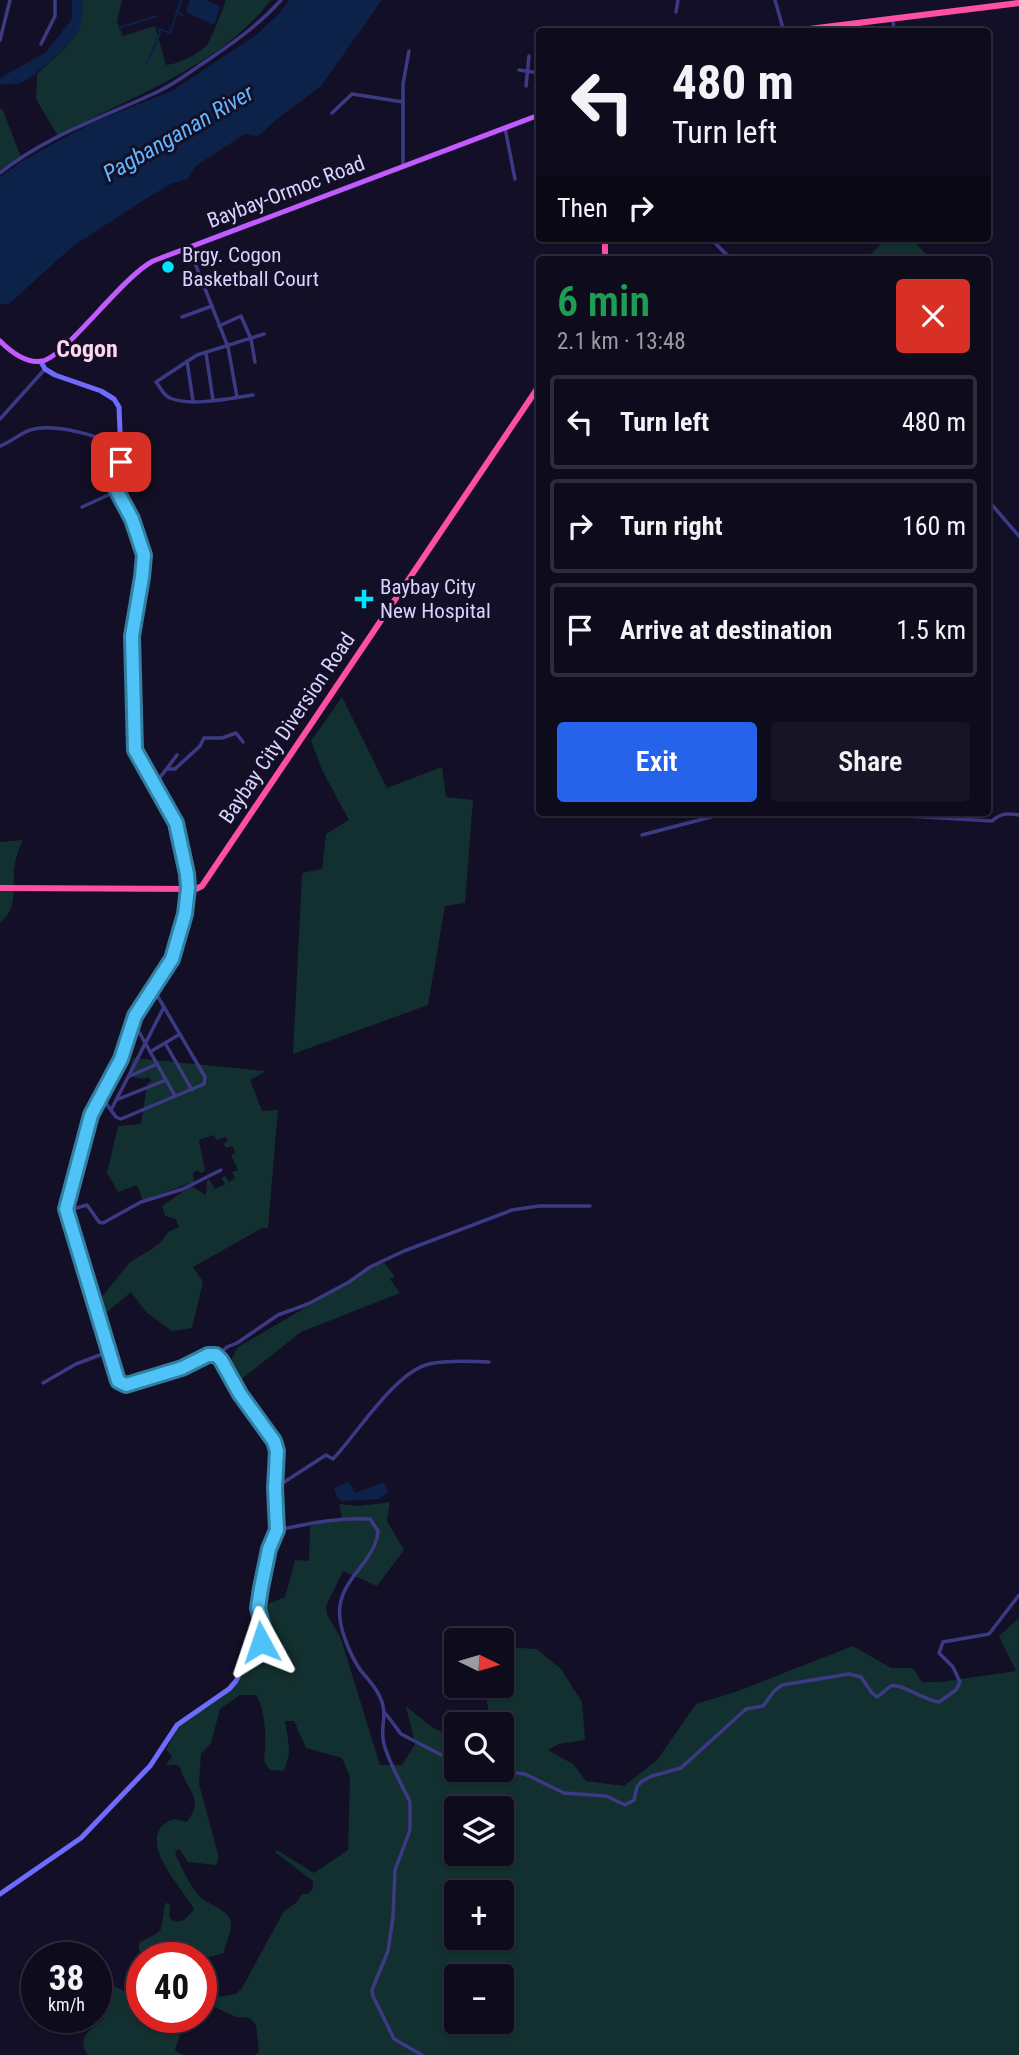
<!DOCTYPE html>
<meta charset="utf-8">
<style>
:root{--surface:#0e0b1c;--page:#171425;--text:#f1f3f6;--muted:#9b9ba3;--line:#2e2b3b;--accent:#2563eb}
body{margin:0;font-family:"Roboto Condensed",sans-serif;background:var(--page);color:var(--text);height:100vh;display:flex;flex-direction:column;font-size:26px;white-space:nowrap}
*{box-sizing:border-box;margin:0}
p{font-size:23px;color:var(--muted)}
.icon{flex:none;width:38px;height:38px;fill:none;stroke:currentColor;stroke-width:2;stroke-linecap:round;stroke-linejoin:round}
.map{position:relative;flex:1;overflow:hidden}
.sheet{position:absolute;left:536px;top:256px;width:455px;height:560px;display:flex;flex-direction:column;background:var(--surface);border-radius:7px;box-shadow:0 2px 5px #0004,0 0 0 2px var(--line)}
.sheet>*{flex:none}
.hud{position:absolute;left:536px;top:28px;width:455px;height:214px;border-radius:7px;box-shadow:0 2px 5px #0004,0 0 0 2px var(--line);background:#0e0b1c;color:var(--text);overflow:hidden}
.needle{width:46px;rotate:95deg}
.fabs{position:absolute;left:444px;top:1628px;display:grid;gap:14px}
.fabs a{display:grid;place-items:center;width:70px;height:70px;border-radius:7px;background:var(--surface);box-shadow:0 2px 5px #0004,0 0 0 2px var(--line);font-size:35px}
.speed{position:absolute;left:21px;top:1942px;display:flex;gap:14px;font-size:35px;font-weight:700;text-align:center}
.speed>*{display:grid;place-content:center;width:91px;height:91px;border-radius:50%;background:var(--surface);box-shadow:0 2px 5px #0004,0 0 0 2px var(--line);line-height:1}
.speed small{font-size:18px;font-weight:400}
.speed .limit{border:10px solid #d22;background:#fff;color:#111}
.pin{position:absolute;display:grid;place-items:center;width:60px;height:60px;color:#fff;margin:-30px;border-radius:14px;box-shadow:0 4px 10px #0006}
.me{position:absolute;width:77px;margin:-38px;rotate:355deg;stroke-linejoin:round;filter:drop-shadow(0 0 5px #0008)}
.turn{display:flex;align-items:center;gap:24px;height:147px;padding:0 21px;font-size:32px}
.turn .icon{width:91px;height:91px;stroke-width:2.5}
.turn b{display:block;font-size:49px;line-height:60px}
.then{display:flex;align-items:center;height:66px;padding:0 21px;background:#0003;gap:14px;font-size:26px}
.round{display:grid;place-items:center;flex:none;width:74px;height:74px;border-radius:7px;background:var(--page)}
.summary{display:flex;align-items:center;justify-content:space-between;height:119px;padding:0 21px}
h1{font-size:42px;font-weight:600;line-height:52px;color:#1e9e55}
.action{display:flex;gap:14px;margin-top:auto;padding:14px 21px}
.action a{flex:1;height:80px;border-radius:7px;background:var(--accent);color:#fff;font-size:28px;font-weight:600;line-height:80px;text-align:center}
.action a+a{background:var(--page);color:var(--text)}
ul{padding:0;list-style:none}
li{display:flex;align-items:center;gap:21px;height:94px;margin:0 14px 10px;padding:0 7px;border:4px solid var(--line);border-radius:7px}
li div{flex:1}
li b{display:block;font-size:26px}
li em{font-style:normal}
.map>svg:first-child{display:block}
.green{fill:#12302f;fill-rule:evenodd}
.water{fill:#0c2248}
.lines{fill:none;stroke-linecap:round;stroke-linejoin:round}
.stream{stroke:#0c2248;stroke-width:2}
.street{stroke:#3d3a85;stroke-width:3.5}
.secondary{stroke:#6f6bff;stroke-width:5}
.primary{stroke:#c25bff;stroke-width:5}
.highway{stroke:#ff4fa3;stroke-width:6}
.route-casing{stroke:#337fa1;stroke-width:18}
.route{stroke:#4fc3f7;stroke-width:12}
.poi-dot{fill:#00e5ff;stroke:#130f26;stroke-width:2.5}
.labels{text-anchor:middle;stroke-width:6;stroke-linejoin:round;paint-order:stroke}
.street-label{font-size:21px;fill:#d9d4ff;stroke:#130f26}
.poi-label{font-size:21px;fill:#d9d4ff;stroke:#130f26;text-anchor:start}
.water-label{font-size:23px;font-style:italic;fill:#62b6ff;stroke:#130f26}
.quarter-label{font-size:24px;font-weight:bold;fill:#ffd6f0;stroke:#130f26}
</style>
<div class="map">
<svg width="1019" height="2055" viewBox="0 0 1019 2055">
<rect width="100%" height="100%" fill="#130f26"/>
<g class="green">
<path d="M82,0H122L117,22L123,36L155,26L166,65C178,64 197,55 206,46C212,39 222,10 226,0H271C219,68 130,96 58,136L36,99L37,74L67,46Z"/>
<polygon points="2,108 21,157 0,170 0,109"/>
<polygon points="887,238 910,238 928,256 927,259 866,259"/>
<polygon points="342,697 387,788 442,767 446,797 473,800 465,903 445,906 428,1005 293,1054 302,873 322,869 326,834 349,820 323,772 311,741"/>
<path d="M23,840C18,850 15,860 14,872C13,892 17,909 0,923V842Z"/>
<polygon points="133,1058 266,1071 250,1080 262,1111 278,1110 268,1228 262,1228 193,1267 203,1282 192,1328 172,1331 146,1312 131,1292 106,1313 101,1298 130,1262 152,1249 162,1241 168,1232 179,1227 176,1219 165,1216 162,1206 191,1186 206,1195 207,1180 209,1179 215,1189 225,1184 221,1178 225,1176 229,1182 235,1178 232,1172 238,1170 231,1155 235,1153 233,1146 226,1148 224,1144 228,1141 226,1137 216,1140 214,1135 199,1140 205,1171 200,1173 198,1170 193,1173 194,1182 143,1200 137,1185 118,1192 107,1173 118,1126 141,1124 147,1084 151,1081 149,1077 144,1079 128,1076"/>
<polygon points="384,1262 395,1277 390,1279 400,1293 301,1332 238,1382 228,1366 238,1347 349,1282 370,1267"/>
<path d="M390,1502L387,1521L404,1550L377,1586L343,1571L326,1606L327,1615L340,1636L380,1765H402L415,1744L406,1706L430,1726L457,1740V1769H502V1724H475L490,1717L483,1685H502V1647L537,1649L561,1669L582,1702L585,1740L559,1744L548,1750L573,1764L586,1781L624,1786L657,1760L696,1704L738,1691L853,1646L891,1668H913L922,1682H940L1016,1671L999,1636L1019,1618V2055H256L259,2050L256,2025L250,2018L236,2017L210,2005L216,1997L236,1994L242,1988L284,1911L297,1902L302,1894H308L313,1888V1881L275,1852L277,1850L314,1873L348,1850L350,1777L342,1758L306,1748L294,1721H285C288,1740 293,1754 283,1771L270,1770L264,1761C266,1740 267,1714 256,1695H240L220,1709L211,1743L201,1754L199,1784L219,1858L216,1865L188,1862L180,1850H177L175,1853C181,1867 190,1886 200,1897C209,1905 232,1910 231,1926C231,1934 225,1943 224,1953L206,1958H148C140,1954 137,1951 140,1942L156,1934L161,1929L165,1903L170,1904L169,1915L172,1920C184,1924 187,1918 194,1909C182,1887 130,1835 174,1819L187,1822C205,1797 187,1792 180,1767L177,1765H166L172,1756L166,1750L178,1727L240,1678L249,1667L260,1650L267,1631L260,1607L285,1597L295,1560L309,1561L310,1526L342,1517L339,1504L360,1506ZM457,1808H502V1853H457ZM457,1892H502V1937H457ZM457,1976H502V2021H457Z"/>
<path d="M109,1985C122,1988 128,1993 135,2003L142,2000V2018H176L173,2025L180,2035L175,2050L183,2055H88C76,2038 90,2029 104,2019L101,2007L96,2005V1990Z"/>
</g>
<g class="water">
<path d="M72,0H82C83,10 82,23 78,32C73,42 32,79 21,83C14,85 7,83 0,85V78L46,52L72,19Z"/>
<polygon points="190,0 207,0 220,7 214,25 186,12"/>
<polygon points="289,0 382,0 321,86 277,119 264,131 257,136 245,134 196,166 188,179 171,184 147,198 73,246 10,303 0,305 0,177 22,161 96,121 172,91 256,35 279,14"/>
<polygon points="349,1482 355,1493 384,1482 388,1491 379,1499 342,1501 337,1497 334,1488"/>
</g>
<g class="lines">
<g class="stream">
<polyline points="178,12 183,16"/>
<polyline points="119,28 157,16"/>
<polyline points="147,62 160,34 159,29 170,33 181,0"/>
</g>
<g class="street">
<polyline points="775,0 784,32"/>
<polyline points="676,12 678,0"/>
<polyline points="893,20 894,32"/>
<polyline points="859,23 862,32"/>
<polyline points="0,40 10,0"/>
<polyline points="41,44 55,16 55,0"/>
<polyline points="519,70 539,73"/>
<polyline points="526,86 529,56"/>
<polyline points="332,113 352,94 403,102"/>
<polyline points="505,128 515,179"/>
<polyline points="403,167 403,84 409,51"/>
<path d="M0,173C46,136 104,117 157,92C173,85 187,74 202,64C231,44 257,27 281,0"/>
<polyline points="710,238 731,259"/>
<polyline points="189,248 228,347 237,397"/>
<polyline points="182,317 212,306"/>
<polyline points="219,326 241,316 251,339 255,362"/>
<polyline points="206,353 213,400"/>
<polyline points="187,361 193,401"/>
<path d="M253,395C231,398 191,407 170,398C164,396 160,387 156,382L197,355L264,334"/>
<polyline points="0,419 45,369"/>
<path d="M0,446C12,442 22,431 34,429C58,424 98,436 120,446"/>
<polyline points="987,503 992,505 1019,536"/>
<polyline points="82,507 117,491"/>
<polyline points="167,769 175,769 200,746 204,738 222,738 236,733 243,742"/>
<polyline points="155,784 177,755"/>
<path d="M884,812L907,816L992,821C1001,813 1007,813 1019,815"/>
<polyline points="642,835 730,812"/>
<polyline points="139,1032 175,1096"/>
<polyline points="165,1043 192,1090"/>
<polyline points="150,1052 180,1034"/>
<polyline points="130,1076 157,1064"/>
<polyline points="116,1100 166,1080"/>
<polyline points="105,1102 116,1117 121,1119 204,1084 205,1077 154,990"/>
<polyline points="111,1110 164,1007"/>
<polyline points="66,1211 87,1205 99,1222 103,1223 141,1202 183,1189 221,1170"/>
<polyline points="218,1356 227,1347 237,1343 278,1315 308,1304 349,1282 370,1267 404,1251 512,1210 539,1206 590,1206"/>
<polyline points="43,1383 76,1364 108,1352"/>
<path d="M275,1488L326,1455L333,1459C357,1434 395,1372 429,1364C447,1360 470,1361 489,1362"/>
<path d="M277,1530C308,1524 338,1517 370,1519L378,1531C376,1560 344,1576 340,1606C337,1625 350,1655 361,1671C368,1679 375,1686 380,1697C389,1715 379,1727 384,1744C389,1763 401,1783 410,1802V1830L395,1870L393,1917L388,1951L372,1990L373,1996L394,2039L422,2055"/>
<polyline points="386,1714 401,1734 457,1763"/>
<path d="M488,1769L525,1774L564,1793L606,1796L625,1805L634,1800L637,1787L642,1781L652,1776L681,1768L746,1709L763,1706L774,1691L782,1685L849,1674L861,1677L872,1693L877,1697C882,1694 886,1689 891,1686C899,1682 925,1701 939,1702L956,1690L960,1682L953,1667L939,1653L943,1642L989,1634L1019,1595"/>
</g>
<polyline class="secondary" points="0,1894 81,1838 150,1766 177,1725 229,1689 236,1681 247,1659 261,1642 264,1626 258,1608 269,1549 277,1530 275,1488 277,1451 274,1441 240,1394 219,1357 208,1355 182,1368 126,1385 118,1381 66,1209 91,1115 121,1059 135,1016 172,959 185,914 187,879 176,823 135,750 132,636 142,577 144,556 132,519 117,491 116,481 121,454 119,407 114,399 101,391 55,375 45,369 41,362"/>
<path class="primary" d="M0,341C11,352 26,364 42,361C64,358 122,277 153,261L539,115"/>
<g class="highway">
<polyline points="785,32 1019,3"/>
<polyline points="605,259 605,238"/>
<polyline points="0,888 196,889 202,886 539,386"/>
</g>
</g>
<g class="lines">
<defs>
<polyline id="route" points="121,462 116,481 117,491 132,519 144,555 142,577 132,636 135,750 176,823 187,874 188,888 185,914 172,959 135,1016 121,1059 91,1115 66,1209 118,1381 126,1385 182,1368 208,1355 216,1355 221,1360 240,1394 274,1441 277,1451 275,1488 277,1530 269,1549 261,1588 258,1608 264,1633 261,1642"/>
</defs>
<use href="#route" class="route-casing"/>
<use href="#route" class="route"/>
</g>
<g class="poi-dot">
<circle cx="168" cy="267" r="7"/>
<path d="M360.5 588.5h7v7h7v7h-7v7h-7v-7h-7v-7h7z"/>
</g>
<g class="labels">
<g class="street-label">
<text transform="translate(286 192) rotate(-21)" y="7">Baybay-Ormoc Road</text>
<text transform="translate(287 728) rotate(-56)" y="7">Baybay City Diversion Road</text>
</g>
<g class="poi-label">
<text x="182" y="262">Brgy. Cogon<tspan x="182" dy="24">Basketball Court</tspan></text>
<text x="380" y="594">Baybay City<tspan x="380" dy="24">New Hospital</tspan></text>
</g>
<g class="water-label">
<text transform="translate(178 133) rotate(-30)" y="8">Pagbanganan River</text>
</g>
<g class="quarter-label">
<text x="87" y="357">Cogon</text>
</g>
</g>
</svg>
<div class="fabs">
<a><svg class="needle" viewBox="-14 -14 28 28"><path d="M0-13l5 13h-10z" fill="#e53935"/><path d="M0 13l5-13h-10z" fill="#9b9ba3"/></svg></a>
<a><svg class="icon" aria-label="search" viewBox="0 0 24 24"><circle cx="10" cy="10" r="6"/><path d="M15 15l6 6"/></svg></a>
<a><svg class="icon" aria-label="layers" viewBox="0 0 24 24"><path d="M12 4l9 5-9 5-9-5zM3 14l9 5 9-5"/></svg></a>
<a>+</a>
<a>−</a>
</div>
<div class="speed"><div>38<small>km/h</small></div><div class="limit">40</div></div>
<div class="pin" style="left:121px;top:462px;background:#d93025"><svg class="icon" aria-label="arrive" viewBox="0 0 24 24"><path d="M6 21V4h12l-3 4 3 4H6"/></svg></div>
<svg class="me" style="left:261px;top:1642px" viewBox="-20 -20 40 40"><path d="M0-17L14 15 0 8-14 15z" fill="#4fc3f7" stroke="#fff" stroke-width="4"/></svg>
<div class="hud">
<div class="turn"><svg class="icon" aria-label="left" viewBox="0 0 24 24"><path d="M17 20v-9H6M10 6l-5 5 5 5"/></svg><div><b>480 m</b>Turn left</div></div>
<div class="then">Then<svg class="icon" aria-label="right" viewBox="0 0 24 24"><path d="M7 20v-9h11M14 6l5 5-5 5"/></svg></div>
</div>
<section class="sheet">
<div class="summary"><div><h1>6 min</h1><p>2.1 km · 13:48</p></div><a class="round" style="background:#d93025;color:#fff"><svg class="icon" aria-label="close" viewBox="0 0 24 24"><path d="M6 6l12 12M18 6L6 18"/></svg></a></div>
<ul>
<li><svg class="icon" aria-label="left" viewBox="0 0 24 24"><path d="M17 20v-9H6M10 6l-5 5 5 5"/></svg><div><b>Turn left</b></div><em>480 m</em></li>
<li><svg class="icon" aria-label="right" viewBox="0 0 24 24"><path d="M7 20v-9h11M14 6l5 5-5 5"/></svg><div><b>Turn right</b></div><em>160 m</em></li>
<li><svg class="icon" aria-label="arrive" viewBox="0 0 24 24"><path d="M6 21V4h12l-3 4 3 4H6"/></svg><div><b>Arrive at destination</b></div><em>1.5 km</em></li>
</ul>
<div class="action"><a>Exit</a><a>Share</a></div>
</section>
</div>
